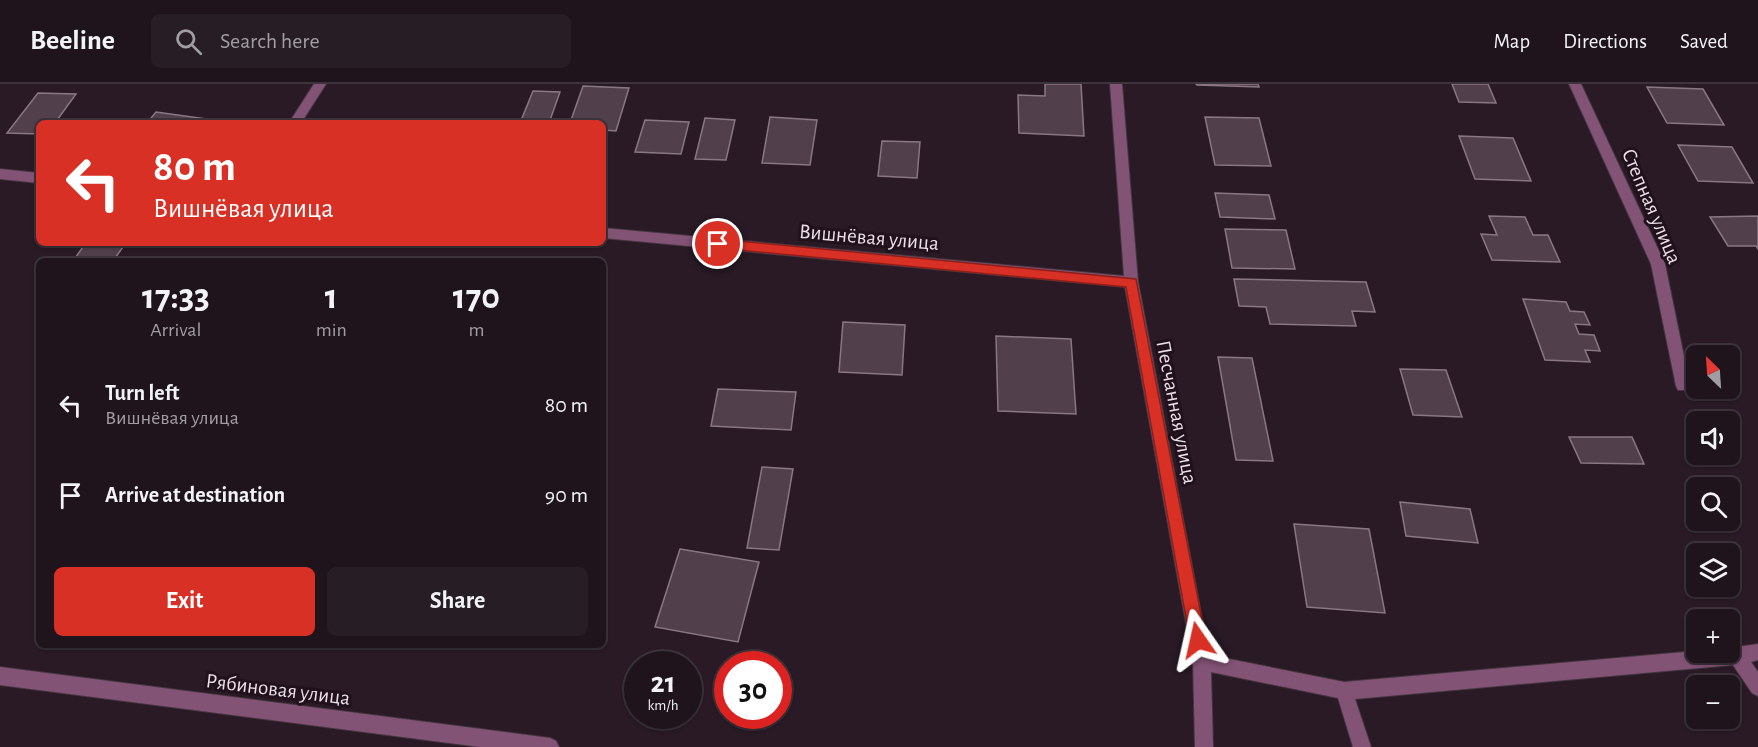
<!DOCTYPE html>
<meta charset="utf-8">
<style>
:root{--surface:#1f141c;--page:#271d25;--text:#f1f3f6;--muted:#a19ea3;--line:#3c333b;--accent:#d93025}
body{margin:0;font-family:"Alegreya Sans",sans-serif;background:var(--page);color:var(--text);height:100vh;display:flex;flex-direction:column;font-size:22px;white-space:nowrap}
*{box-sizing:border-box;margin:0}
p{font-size:20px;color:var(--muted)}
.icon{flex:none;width:33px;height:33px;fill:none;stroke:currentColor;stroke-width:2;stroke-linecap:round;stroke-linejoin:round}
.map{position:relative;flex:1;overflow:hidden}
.panel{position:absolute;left:36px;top:174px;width:570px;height:390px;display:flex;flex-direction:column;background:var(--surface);border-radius:9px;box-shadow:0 2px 4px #0004,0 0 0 2px var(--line)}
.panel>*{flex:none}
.top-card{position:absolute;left:36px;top:36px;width:570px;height:126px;border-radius:9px;box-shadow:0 2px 4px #0004,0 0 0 2px var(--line);background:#d93025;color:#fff;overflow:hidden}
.needle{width:39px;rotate:335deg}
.controls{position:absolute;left:1686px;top:261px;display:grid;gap:12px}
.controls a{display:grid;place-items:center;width:54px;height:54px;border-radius:9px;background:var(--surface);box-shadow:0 2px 4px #0004,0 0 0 2px var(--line);font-size:30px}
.speed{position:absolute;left:624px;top:567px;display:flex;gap:12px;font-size:30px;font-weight:700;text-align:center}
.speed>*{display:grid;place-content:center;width:78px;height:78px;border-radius:50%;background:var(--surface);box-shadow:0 2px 4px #0004,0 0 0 2px var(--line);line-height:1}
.speed small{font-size:15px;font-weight:400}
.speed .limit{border:9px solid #d22;background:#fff;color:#111}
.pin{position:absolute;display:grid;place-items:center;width:51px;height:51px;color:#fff;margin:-26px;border:3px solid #fff;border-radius:50%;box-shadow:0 2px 6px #0007}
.me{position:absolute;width:66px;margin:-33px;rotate:349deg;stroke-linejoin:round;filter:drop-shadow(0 0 4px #0008)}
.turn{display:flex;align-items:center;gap:21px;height:126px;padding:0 18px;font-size:27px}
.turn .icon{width:78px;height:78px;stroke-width:2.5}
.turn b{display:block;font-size:42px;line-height:51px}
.eta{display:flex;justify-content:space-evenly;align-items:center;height:102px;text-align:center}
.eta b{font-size:36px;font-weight:700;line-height:42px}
.cta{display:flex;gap:12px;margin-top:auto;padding:12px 18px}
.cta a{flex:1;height:69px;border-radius:9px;background:var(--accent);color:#fff;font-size:24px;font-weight:700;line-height:69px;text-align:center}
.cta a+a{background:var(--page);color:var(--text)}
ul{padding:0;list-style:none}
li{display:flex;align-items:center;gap:18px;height:90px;padding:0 18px}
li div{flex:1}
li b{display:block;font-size:22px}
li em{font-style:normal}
header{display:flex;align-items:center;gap:36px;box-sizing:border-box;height:84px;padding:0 30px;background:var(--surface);border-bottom:2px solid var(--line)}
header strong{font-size:28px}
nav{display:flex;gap:33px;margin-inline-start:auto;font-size:21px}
.search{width:420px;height:54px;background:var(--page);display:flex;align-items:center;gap:15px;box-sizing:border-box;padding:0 21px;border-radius:9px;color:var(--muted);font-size:22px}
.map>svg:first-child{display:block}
.building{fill:#513f4c;stroke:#8a7784;stroke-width:1.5}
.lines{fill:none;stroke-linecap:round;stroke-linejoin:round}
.minor-casing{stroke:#443640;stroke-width:2}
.minor{fill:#835376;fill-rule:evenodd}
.route{fill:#d93025;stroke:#8d1f18;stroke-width:1.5}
.labels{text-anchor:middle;stroke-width:6;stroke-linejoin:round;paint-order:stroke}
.street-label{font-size:21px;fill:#eadfe6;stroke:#20111c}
</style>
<header>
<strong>Beeline</strong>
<div class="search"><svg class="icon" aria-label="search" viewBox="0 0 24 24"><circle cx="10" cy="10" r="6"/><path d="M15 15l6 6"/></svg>Search here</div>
<nav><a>Map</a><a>Directions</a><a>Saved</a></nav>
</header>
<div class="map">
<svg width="1758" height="663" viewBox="0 0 1758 663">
<rect width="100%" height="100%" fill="#291a25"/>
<g class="building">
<polygon points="1045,0 1081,0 1084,52 1019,49 1018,11 1045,12"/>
<polygon points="1196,0 1258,0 1259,3 1197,1"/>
<polygon points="1452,0 1488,0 1496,19 1459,18"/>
<polygon points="583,2 629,4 616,47 603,46 603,39 570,39"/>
<polygon points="1647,3 1703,5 1724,41 1667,39"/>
<polygon points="533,7 560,8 549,39 520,39"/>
<polygon points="38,9 76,10 55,39 39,39 39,50 7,49"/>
<polygon points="156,28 214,36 211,39 147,39"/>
<polygon points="770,33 817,36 810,81 762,79"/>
<polygon points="1205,33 1259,34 1271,82 1215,81"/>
<polygon points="705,34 735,36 726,76 695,75"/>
<polygon points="645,36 689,38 681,70 635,68"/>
<polygon points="1459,52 1513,54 1531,97 1475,95"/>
<polygon points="882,57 920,58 917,94 878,92"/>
<polygon points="1678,61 1732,63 1753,99 1698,97"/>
<polygon points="1215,109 1269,111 1275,135 1220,133"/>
<polygon points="1489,132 1525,133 1533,151 1548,151 1560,178 1492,176 1481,150 1497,151"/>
<polygon points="1758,132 1758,165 1756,162 1728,162 1710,133"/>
<polygon points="1225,145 1286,146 1295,185 1232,184"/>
<polygon points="85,160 123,163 113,177 73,177"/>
<polygon points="1234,195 1366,198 1375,228 1352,227 1356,242 1270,240 1266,223 1239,222"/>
<polygon points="1523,215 1566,218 1570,227 1584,228 1590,241 1575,240 1579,250 1594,251 1600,267 1585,266 1590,278 1545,276"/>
<polygon points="843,238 905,241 902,291 839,288"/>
<polygon points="996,252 1071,255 1076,330 998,327"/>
<polygon points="1218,273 1252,274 1273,377 1236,376"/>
<polygon points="1400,285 1446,286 1462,333 1413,331"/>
<polygon points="718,305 796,308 791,346 711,342"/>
<polygon points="1569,353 1632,353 1644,380 1581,379"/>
<polygon points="762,383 793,385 779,466 747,464"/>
<polygon points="1400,418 1470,425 1478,459 1406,452"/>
<polygon points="1294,440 1369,445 1385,529 1307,523"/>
<polygon points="680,465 759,478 738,558 655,543"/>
</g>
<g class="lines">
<defs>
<g id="minor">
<polygon points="314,0 326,0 301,39 289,39"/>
<polygon points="1110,0 1122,0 1138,198 1209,571 1344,598 1696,567 1730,568 1730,564 1758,560 1758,576 1751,578 1758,588 1758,612 1752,609 1733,581 1355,615 1371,663 1353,663 1338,614 1211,588 1213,663 1195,663 1193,578 1125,203 603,154 603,144 1124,192"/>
<polygon points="1569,0 1581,0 1665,180 1690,302 1688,306 1678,306 1676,302 1651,180"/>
<polygon points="0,85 39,89 39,99 0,95"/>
<polygon points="0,583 550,654 556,657 559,663 480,663 0,601"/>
</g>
</defs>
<use href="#minor" class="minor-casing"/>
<use href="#minor" class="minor"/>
</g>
<polygon class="route" points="718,155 1136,195 1206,556 1203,561 1198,563 1192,561 1190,556 1126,203 718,164 712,160"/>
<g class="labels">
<g class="street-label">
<text transform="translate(1652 122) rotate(67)" y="7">Степная улица</text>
<text transform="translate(869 153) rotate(5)" y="7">Вишнёвая улица</text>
<text transform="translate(1177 328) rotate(79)" y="7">Песчанная улица</text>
<text transform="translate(278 605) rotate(7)" y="7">Рябиновая улица</text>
</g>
</g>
</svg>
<div class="controls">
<a><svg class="needle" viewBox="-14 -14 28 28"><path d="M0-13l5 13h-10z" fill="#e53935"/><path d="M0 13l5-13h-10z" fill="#a19ea3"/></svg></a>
<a><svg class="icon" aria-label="sound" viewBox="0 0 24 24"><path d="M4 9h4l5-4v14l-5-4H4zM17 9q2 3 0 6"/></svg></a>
<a><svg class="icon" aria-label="search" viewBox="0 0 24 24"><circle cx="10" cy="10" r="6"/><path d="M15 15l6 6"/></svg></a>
<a><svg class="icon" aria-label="layers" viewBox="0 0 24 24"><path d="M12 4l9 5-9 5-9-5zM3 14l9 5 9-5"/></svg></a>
<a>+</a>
<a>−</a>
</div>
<div class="speed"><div>21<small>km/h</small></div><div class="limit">30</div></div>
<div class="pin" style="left:718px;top:160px;background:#d93025"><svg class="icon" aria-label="arrive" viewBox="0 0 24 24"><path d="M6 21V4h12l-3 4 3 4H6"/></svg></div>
<svg class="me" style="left:1198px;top:556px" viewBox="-20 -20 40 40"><path d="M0-17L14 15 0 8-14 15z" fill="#d93025" stroke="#fff" stroke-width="4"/></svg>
<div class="top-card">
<div class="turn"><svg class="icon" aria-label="left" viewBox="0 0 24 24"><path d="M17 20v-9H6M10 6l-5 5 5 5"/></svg><div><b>80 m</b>Вишнёвая улица</div></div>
</div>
<section class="panel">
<div class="eta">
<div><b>17:33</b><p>Arrival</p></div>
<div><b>1</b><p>min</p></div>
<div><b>170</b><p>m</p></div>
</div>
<ul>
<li><svg class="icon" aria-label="left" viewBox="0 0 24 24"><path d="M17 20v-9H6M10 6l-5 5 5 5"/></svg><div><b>Turn left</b><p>Вишнёвая улица</p></div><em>80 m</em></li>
<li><svg class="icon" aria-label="arrive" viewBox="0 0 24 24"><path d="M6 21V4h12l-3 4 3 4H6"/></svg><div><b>Arrive at destination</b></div><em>90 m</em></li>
</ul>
<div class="cta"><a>Exit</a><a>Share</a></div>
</section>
</div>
